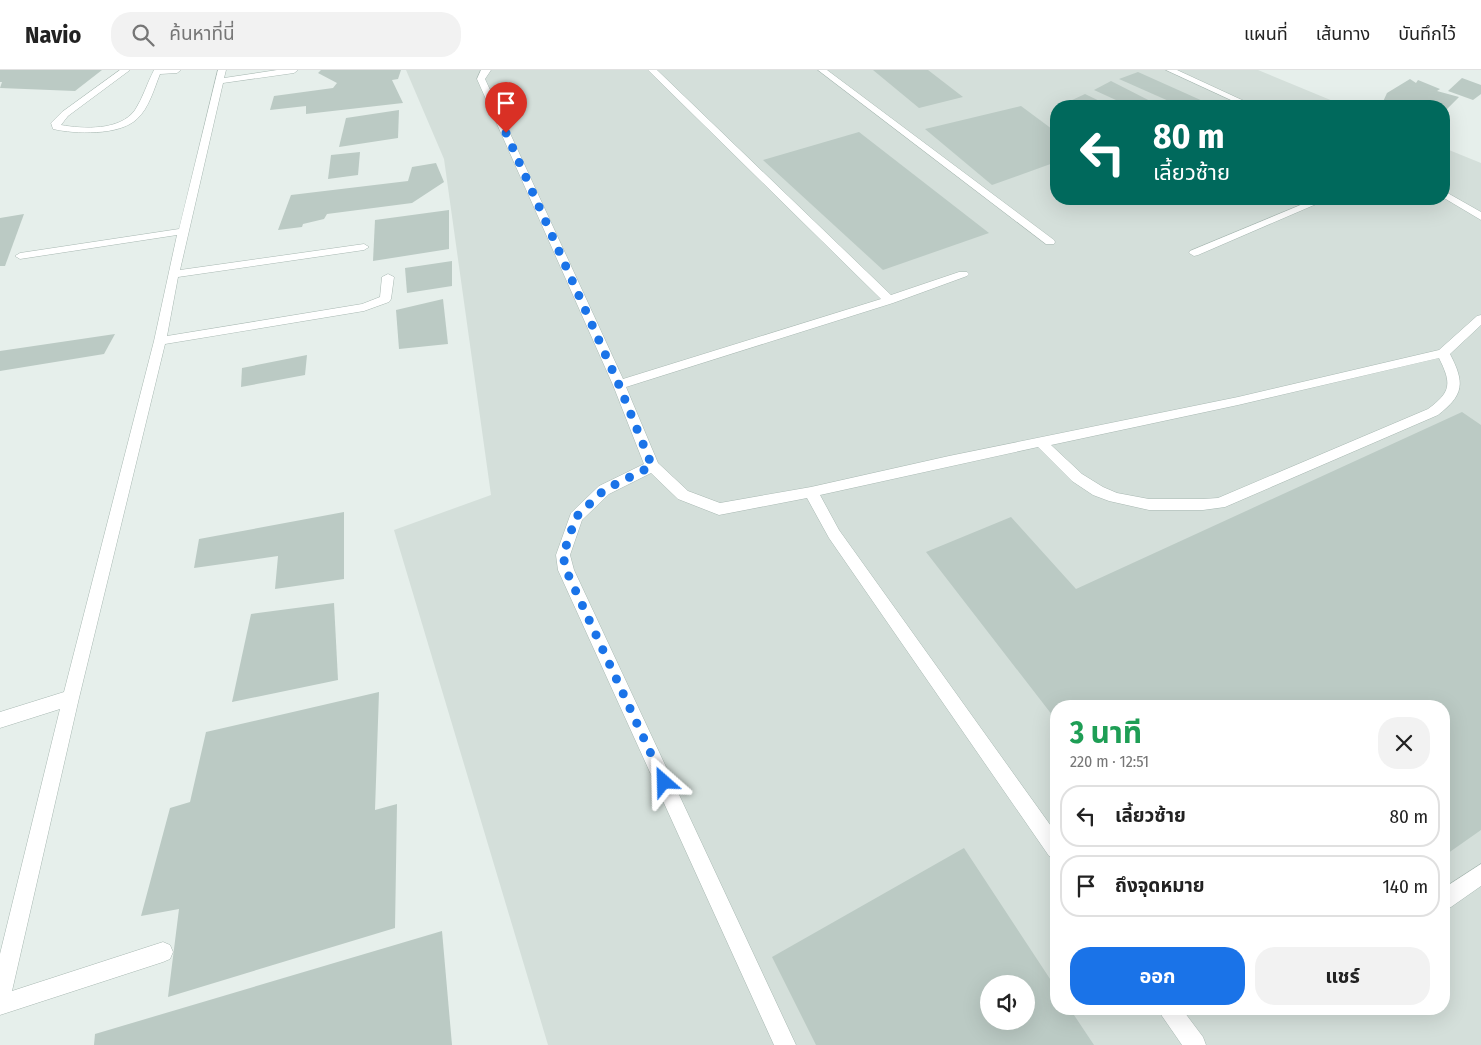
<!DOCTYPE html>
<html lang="th">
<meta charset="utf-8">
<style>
:root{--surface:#fff;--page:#f2f2f2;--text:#222;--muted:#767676;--line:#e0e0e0;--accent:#1a73e8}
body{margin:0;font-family:"Fira Sans Condensed","Noto Sans Thai",sans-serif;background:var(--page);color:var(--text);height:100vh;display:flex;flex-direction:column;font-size:19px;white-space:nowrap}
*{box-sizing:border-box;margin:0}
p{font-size:16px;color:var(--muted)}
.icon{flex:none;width:28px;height:28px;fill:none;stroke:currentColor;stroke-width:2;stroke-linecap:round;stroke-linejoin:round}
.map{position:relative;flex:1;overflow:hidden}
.panel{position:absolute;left:1050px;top:630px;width:400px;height:315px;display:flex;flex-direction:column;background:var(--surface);border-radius:20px;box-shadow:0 5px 20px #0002}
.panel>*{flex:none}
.guide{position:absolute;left:1050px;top:30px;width:400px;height:105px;border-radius:20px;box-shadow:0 5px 20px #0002;background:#00695c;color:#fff;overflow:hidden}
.fabs{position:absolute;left:980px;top:905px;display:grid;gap:10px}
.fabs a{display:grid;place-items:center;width:55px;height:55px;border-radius:50%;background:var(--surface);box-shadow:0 5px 20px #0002;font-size:25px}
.pin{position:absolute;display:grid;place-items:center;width:42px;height:42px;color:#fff;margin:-51px -21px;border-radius:50% 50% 50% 0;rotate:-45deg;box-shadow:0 0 5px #0007}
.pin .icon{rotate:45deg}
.me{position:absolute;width:55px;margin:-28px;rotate:335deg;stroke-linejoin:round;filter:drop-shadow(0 0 4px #0008)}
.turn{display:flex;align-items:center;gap:18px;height:105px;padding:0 20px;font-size:22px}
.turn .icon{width:65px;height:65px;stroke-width:2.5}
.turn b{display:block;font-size:35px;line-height:42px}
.round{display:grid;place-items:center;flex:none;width:52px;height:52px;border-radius:20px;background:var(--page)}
.summary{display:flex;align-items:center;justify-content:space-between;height:85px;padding:0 20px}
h1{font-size:30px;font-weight:700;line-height:38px;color:#1e9e55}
.action{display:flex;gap:10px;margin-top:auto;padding:10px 20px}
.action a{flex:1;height:58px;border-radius:20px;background:var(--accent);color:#fff;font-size:20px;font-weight:700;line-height:58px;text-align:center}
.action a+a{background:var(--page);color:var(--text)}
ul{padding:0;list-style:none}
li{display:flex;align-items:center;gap:15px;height:62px;margin:0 10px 8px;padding:0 10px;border:2px solid var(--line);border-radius:20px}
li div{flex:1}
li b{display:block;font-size:19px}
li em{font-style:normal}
header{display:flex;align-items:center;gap:30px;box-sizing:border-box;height:70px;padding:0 25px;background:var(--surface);border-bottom:1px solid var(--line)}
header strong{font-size:24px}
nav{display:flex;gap:28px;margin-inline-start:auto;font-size:18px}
.search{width:350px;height:45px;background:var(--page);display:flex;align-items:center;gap:12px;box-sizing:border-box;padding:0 18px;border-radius:20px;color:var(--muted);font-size:19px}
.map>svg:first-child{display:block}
.built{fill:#d4dfda;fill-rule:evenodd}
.building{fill:#bbcac4;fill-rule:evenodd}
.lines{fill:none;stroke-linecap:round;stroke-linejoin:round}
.minor-casing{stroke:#a8b8b2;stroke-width:1}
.minor{fill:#fff;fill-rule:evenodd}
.route{stroke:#1a73e8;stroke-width:9;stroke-dasharray:0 16.2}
</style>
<header>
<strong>Navio</strong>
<div class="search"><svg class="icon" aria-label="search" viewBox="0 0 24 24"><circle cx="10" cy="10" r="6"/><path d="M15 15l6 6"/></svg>ค้นหาที่นี่</div>
<nav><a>แผนที่</a><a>เส้นทาง</a><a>บันทึกไว้</a></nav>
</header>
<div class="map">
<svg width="1481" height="975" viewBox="0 0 1481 975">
<rect width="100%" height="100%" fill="#e6efeb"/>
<path class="built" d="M406,0H1258L1345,36H1056V129H1444V78L1481,93V975H548L394,460L491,425L444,89ZM1056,636H1444V939H1056ZM989,914H1026V951H989Z"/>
<g class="building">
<polygon points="0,0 102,0 75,21 0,18 2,12 0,12"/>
<polygon points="321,0 401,0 398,9 392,10 403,33 306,44 306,36 270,40 274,26 333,18 337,13 318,3"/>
<polygon points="873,0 928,0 963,27 919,38"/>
<polygon points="1138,2 1214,36 1180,36 1119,9"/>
<polygon points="1462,8 1481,15 1481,24 1473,30 1448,21"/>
<polygon points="1410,9 1416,13 1418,10 1440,19 1437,21 1459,27 1444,42 1444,36 1381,36 1387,23"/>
<polygon points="1111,11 1160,36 1129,36 1094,20"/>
<polygon points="1085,24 1110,36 1079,36 1070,31"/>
<polygon points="1021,36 1056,62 1056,92 992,115 925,59"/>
<polygon points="399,40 398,68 339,77 346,48"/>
<polygon points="859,62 989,163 883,200 763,90"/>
<polygon points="360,82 358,105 328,109 331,85"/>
<polygon points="436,93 444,112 412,133 327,144 324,149 303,154 302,157 278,160 291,125 408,111 412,97"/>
<polygon points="449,140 449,179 373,191 375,150"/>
<polygon points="24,144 5,196 0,196 0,148"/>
<polygon points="452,191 452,216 407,223 405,198"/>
<polygon points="443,229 448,274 399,279 396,240"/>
<polygon points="115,264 104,284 0,301 0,281"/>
<polygon points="307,285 305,305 241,317 242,298"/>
<polygon points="1462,342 1481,355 1481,760 1444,786 1444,636 1056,636 1056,650 926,482 1011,447 1076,519"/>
<polygon points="344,442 344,509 275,519 278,486 194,498 199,469"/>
<polygon points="334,533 338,610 232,632 251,544"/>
<polygon points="379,622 375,740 397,734 395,858 168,927 179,839 141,846 170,738 190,732 206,662"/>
<path d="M964,778L1056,918V939H1070L1094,975H816L772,887ZM989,914H1026V951H989Z"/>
<polygon points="442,861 452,975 94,975 95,964"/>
</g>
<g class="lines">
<defs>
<g id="minor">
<path d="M120,0H130L68,46L61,55C83,59 120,61 135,40C143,28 147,13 154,0H181L177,3L160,4C154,19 149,38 137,49C119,66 75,64 53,59L51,53L62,42Z"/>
<polygon points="218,0 226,0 224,8 277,0 298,0 294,3 223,13 180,200 364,174 369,177 364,180 178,207 167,266 362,234 380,227 382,207 388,204 394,207 391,229 389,232 364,241 165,274 79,628 12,921 163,872 170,875 173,882 170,889 163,892 0,945 0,884 60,639 0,658 0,642 64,622 154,271 177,165 20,189 15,186 20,183 179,159"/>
<path d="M481,0H491L485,9L623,309L881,229L648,0H657L891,225L959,202H967L969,204L967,206L893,233L626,317L658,393L688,421L720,433L811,417L949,386L1238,327L1439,280L1477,246L1481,245V255L1450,284C1465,313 1464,325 1438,345L1225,437L1203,440H1149L1109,431L1093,425L1072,411L1038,377L820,425L839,460L1056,763V788L1049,786L829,468L807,428L719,445L678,429L651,403L609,424L582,450L570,485L574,500L796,975H774L558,500L556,485L571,443L599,416L644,394L613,315L477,9ZM1439,288C1452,314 1451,322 1428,339L1218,428L1203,429H1149L1117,423L1103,417L1082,404L1051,375L1238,335Z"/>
<polygon points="818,0 827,0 1054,170 1055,172 1054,174 1046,174"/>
<polygon points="1166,0 1177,0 1255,36 1244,36"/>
<polygon points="1444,121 1481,142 1481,150 1444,128"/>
<polygon points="1315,129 1328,129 1198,185 1194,186 1189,183 1190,181"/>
<polygon points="1481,794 1481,816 1451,837 1444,840 1444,818"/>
<polygon points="1159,939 1182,939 1203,967 1206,975 1182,975 1162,946"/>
</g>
</defs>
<use href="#minor" class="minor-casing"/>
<use href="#minor" class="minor"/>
</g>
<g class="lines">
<polyline class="route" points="506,63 619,315 652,396 604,420 576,447 563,485 566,500 664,712"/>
</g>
</svg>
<div class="fabs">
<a><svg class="icon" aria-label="sound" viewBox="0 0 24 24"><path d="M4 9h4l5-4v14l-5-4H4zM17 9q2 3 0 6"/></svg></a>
</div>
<div class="pin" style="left:506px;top:63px;background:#d93025"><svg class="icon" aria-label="arrive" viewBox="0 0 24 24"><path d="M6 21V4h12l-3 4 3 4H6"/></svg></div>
<svg class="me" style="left:664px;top:712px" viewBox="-20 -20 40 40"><path d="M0-17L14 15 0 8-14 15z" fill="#1a73e8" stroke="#fff" stroke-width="4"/></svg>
<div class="guide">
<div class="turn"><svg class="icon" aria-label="left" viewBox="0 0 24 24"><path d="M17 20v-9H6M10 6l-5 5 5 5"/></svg><div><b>80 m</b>เลี้ยวซ้าย</div></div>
</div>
<section class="panel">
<div class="summary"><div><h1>3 นาที</h1><p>220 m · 12:51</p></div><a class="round"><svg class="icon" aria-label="close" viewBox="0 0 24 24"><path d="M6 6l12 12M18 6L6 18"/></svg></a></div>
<ul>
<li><svg class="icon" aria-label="left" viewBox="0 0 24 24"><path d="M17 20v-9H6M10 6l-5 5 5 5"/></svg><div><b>เลี้ยวซ้าย</b></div><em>80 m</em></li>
<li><svg class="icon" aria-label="arrive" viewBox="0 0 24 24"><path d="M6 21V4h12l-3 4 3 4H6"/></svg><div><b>ถึงจุดหมาย</b></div><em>140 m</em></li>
</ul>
<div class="action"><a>ออก</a><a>แชร์</a></div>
</section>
</div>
